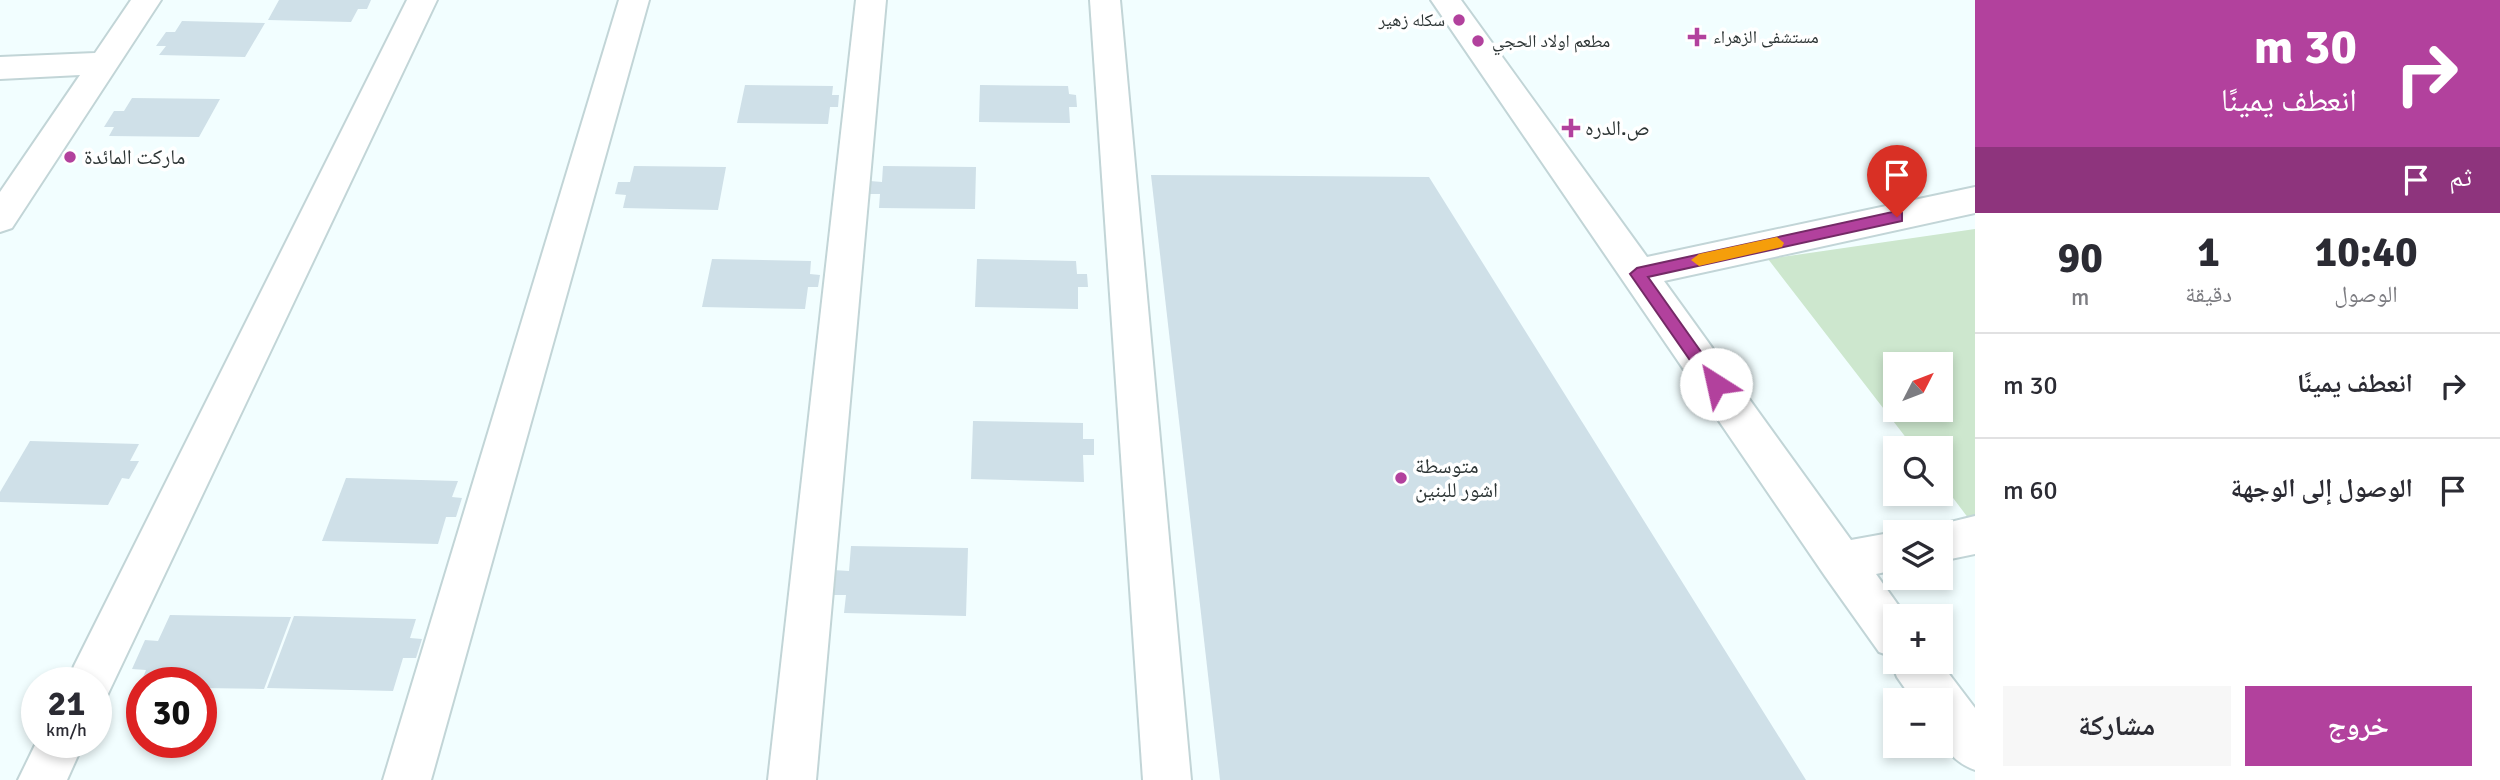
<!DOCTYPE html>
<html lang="ar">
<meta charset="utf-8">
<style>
:root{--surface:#fff;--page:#f7f7f7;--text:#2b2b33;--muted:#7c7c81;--line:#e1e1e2;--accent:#b2419d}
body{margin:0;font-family:Signika,"Noto Naskh Arabic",sans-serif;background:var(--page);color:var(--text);direction:rtl;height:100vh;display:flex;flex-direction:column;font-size:26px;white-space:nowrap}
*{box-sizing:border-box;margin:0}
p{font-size:23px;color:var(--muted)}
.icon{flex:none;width:38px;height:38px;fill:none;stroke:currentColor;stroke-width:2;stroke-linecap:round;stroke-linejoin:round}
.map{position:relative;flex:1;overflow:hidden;direction:ltr}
.side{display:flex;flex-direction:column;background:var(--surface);width:525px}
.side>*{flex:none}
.top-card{background:#b2419d;color:#fff;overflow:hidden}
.needle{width:46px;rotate:48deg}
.tools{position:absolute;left:1883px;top:352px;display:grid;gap:14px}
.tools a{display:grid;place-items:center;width:70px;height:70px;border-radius:0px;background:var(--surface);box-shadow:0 4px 10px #0003;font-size:35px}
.speed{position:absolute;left:21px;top:667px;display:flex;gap:14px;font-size:35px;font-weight:700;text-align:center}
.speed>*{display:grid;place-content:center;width:91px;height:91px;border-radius:50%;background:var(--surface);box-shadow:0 4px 10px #0003;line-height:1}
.speed small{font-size:18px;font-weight:400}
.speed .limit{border:10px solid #d22;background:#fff;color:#111}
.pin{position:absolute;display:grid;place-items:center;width:60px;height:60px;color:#fff;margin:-72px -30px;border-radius:50% 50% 50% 0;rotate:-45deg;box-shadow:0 0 7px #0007}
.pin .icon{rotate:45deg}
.me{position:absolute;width:77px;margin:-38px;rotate:325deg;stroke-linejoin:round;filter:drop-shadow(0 0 5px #0008)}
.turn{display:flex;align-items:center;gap:24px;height:147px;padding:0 28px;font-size:32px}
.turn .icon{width:91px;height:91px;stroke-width:2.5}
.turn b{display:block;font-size:49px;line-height:60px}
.then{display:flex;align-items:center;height:66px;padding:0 28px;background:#0003;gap:14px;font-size:26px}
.eta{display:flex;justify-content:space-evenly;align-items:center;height:119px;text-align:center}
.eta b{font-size:42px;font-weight:800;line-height:49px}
.action{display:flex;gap:14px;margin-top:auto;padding:14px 28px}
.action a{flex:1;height:80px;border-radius:0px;background:var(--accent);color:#fff;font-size:28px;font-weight:800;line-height:80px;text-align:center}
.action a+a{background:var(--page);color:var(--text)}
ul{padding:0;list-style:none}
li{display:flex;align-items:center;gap:21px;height:105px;padding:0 28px;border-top:2px solid var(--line)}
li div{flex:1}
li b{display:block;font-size:26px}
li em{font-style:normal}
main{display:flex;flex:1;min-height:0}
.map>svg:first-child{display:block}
.green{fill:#cde7ce;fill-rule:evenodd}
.building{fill:#cfe0e8}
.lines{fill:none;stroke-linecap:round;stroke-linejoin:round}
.minor-casing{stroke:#c2d5d7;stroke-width:4}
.minor{fill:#fff;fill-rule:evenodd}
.route{fill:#b2419d;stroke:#742a66;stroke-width:2}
.slow{fill:#f59e0b}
.poi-dot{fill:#b2419d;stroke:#fff;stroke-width:2.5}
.labels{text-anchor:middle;stroke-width:7;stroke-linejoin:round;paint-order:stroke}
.far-poi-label{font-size:18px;fill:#2d3535;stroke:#fff;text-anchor:start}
.poi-label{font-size:21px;fill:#2d3535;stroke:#fff;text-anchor:start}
</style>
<main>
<section class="side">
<div class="top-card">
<div class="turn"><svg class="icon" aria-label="right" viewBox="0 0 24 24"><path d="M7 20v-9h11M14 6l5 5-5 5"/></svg><div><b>30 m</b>انعطف يمينًا</div></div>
<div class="then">ثم<svg class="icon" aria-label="arrive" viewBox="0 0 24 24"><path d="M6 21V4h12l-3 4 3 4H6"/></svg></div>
</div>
<div class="eta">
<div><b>10:40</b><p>الوصول</p></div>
<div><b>1</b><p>دقيقة</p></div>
<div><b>90</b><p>m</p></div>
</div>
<ul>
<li><svg class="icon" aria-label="right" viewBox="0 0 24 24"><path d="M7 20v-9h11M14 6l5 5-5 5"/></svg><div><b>انعطف يمينًا</b></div><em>30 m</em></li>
<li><svg class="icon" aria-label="arrive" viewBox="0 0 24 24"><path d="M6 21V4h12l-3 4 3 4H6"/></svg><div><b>الوصول إلى الوجهة</b></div><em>60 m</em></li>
</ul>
<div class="action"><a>خروج</a><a>مشاركة</a></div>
</section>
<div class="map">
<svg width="1975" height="780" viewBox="0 0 1975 780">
<rect width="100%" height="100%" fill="#f2feff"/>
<path class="green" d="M1975,229V522L1972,523L1941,482V448H1914L1768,259ZM1895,364H1941V410H1895Z"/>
<g class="building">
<polygon points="279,0 371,0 367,9 358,9 351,22 268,20"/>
<polygon points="182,21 265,23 245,57 159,55 166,46 156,46 166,32 175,32"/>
<polygon points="745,85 833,86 832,95 839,95 838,107 830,107 828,124 737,123"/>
<polygon points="980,85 1068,86 1069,94 1076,95 1077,107 1069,107 1070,123 979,122"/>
<polygon points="132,98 220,99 199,137 109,136 114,127 104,127 114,111 124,111"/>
<polygon points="634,166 726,167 718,210 623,208 626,195 615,194 618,182 630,182"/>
<polygon points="883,166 976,167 975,209 879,208 880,194 868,194 870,181 882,182"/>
<polygon points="1151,175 1429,177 1806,780 1220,780"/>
<polygon points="712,259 811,261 810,274 820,275 818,287 808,287 805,309 702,307"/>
<polygon points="977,259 1076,261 1077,274 1087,274 1088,287 1078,287 1078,309 975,307"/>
<polygon points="973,421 1083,423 1083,439 1094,439 1094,455 1083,455 1084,482 971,479"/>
<polygon points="30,441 139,444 130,461 139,461 129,479 122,478 108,505 0,502 0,492"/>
<polygon points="346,478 458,481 452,497 462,498 456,517 446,517 438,544 322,541"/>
<polygon points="851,546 968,548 966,616 844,613 846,595 830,595 833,570 849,571"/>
<polygon points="170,615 291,617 264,689 201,688 201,682 142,682 142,687 139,687 146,670 132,669 145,640 158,641"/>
<polygon points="294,616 416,619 410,638 422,639 416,658 403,658 393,691 267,688"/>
</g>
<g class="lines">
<defs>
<g id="minor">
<polygon points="131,0 161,0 12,228 0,232 0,192 80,75 0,79 0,57 95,53"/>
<polygon points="407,0 437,0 106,698 96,702 96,682 68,682 74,666"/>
<polygon points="619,0 649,0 431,780 383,780"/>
<polygon points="856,0 886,0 816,780 768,780"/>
<polygon points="1090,0 1120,0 1191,780 1143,780"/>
<path d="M1431,0H1461L1647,257L1975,187V213L1664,281L1851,540L1895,532H1896L1895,570L1876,574L1906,616H1895V662H1940L1975,708V770C1939,756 1941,734 1941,700H1913L1897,677L1891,662L1893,657L1879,652L1825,576Z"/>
<polygon points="1975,516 1975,554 1941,561 1941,532 1925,532 1926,528"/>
<polygon points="37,741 84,742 67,780 18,780"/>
</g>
</defs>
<use href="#minor" class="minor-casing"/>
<use href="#minor" class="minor"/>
</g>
<polygon class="route" points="1897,211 1902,213 1902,221 1648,277 1721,380 1723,384 1721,389 1710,389 1630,274 1637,268"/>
<polygon class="slow" points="1777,237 1784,243 1782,247 1699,266 1691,260 1699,254"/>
<g class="poi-dot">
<circle cx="1459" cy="20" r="7"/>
<path d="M1693.5 26.5h7v7h7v7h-7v7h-7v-7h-7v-7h7z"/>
<circle cx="1478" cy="41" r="7"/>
<path d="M1567.5 117.5h7v7h7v7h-7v7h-7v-7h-7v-7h7z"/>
<circle cx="70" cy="157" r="7"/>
<circle cx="1401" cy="478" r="7"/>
</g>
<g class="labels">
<g class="far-poi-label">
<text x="1445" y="26" text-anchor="end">سكله زهير</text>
<text x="1713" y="43">مستشفى الزهراء</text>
<text x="1492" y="47">مطعم اولاد الحجي</text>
</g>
<g class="poi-label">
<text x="1585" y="135">ص.الدره</text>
<text x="84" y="164">ماركت المائدة</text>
<text x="1415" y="473">متوسطة<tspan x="1415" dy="24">اشور للبنين</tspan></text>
</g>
</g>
</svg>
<div class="tools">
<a><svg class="needle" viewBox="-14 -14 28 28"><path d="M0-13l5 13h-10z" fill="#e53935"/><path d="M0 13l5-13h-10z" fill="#7c7c81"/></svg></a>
<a><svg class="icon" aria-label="search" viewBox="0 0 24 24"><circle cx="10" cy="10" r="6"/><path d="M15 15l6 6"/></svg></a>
<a><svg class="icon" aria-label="layers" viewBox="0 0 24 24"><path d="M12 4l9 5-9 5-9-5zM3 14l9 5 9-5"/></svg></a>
<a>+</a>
<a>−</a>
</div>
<div class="speed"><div>21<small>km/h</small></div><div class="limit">30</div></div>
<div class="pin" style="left:1897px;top:217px;background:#d93025"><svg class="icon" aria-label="arrive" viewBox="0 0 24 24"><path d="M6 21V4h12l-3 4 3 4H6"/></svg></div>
<svg class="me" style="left:1716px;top:384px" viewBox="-20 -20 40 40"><circle r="19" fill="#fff"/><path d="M0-13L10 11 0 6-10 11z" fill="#b2419d"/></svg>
</div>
</main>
